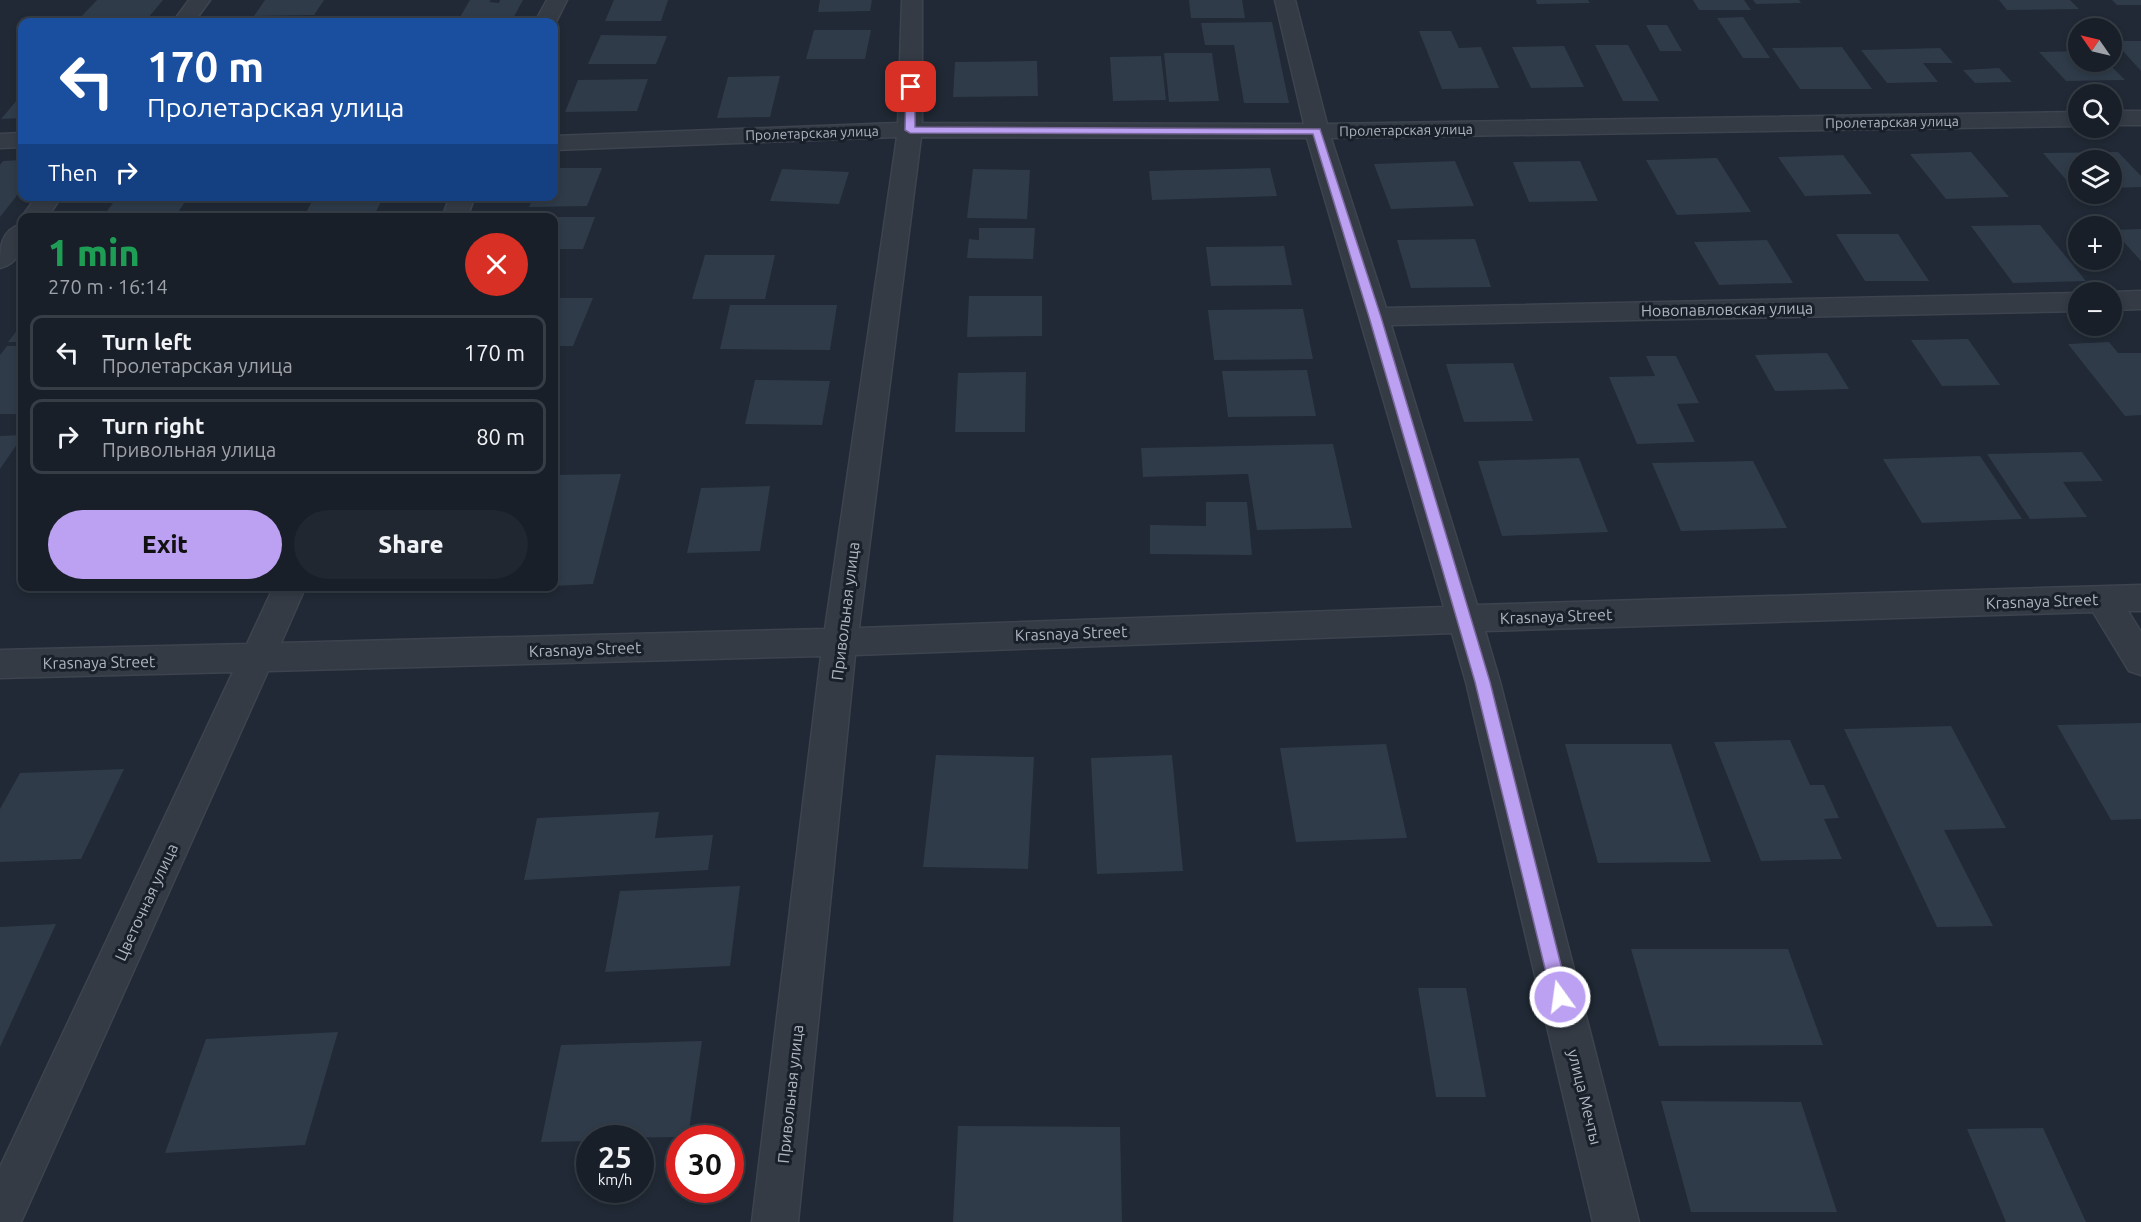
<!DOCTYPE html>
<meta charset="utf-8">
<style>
:root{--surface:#181f28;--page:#212730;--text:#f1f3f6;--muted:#9fa2a8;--line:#363d45;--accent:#bca0f2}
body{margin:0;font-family:Ubuntu,sans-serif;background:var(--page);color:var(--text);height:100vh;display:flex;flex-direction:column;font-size:22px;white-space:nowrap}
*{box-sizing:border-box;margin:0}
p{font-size:20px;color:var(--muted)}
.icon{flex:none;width:33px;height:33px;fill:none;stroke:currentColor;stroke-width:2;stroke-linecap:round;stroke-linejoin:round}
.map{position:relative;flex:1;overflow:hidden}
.sheet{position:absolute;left:18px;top:213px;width:540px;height:378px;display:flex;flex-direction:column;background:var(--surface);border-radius:12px;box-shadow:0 3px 9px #0003,0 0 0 2px var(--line)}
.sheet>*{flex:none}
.guide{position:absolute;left:18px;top:18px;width:540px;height:183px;border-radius:12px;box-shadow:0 3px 9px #0003,0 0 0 2px var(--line);background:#1a4fa0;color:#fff;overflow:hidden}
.needle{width:39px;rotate:304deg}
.buttons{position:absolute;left:2068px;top:18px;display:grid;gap:12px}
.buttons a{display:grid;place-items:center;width:54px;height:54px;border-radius:50%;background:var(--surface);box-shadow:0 3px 9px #0003,0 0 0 2px var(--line);font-size:30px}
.speed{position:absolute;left:576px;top:1125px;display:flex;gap:12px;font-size:30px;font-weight:700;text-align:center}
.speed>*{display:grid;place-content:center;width:78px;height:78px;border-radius:50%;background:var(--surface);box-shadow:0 3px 9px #0003,0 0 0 2px var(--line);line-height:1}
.speed small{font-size:15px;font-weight:400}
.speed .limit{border:9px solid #d22;background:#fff;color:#111}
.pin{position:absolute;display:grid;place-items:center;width:51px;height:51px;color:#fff;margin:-26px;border-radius:12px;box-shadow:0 3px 9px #0006}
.me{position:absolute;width:66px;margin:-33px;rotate:346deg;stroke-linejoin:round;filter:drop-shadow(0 0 4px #0008)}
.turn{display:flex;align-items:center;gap:21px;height:126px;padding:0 30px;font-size:27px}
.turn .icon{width:78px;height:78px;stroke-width:2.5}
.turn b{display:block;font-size:42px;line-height:51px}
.then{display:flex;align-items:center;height:57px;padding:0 30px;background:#0003;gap:12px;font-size:22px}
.round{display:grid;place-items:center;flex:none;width:63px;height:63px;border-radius:32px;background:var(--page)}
.headline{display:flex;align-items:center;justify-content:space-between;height:102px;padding:0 30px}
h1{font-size:36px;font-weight:800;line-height:45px;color:#1e9e55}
.action{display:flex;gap:12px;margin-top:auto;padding:12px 30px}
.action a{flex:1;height:69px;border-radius:36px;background:var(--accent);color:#111;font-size:24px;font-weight:800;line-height:69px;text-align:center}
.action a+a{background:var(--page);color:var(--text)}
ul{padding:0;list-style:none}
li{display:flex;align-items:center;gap:18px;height:75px;margin:0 12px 9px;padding:0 18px;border:3px solid var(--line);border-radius:12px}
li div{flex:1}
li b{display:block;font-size:22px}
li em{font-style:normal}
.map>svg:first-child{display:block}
.building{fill:#2f3b49}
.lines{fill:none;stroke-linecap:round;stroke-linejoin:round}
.minor-casing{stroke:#3d444f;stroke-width:3}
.minor{fill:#343b45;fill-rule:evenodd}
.route{fill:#bca0f2;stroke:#7a689d;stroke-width:1.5}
.labels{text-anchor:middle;stroke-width:6;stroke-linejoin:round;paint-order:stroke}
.far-street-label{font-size:14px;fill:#aeb6c2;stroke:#19202a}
.street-label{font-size:16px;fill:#aeb6c2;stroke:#19202a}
</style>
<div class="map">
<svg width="2141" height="1222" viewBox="0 0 2141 1222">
<rect width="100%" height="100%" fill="#202935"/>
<g class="building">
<polygon points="97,0 163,0 148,18 80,18"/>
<polygon points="265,0 324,0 314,15 254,16"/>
<polygon points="470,0 491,0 489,2 499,3 500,0 523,0 511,22 457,22"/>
<polygon points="614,0 668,0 661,21 605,21"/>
<polygon points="820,0 872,0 870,11 818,12"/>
<polygon points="1189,0 1242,0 1245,18 1191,18"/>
<polygon points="1536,0 1588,0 1590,3 1537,4"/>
<polygon points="1693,0 1744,0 1751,10 1699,10"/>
<polygon points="1753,0 1799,0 1801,3 1756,4"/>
<polygon points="1999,0 2070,0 2079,9 2007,10"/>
<polygon points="2112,0 2141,0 2141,5 2117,5"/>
<polygon points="1743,17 1770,58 1743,58 1717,18"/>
<polygon points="1272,22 1289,103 1244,103 1234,45 1205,45 1201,23"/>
<polygon points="1646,25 1667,25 1682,51 1660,51"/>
<polygon points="814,30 871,30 865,59 806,59"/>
<polygon points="1419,31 1451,31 1459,48 1481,47 1499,88 1442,89"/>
<polygon points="601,35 667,36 656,64 588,64"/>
<polygon points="2114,41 2141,41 2141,71"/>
<polygon points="1595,45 1628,45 1659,101 1623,101"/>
<polygon points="1564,46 1584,87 1531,88 1512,47"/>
<polygon points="1842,47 1872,89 1800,89 1772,48"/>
<polygon points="1940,48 1953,63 1923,63 1938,82 1887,83 1861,50"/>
<polygon points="2079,51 2079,62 2107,62 2125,80 2066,81 2039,52"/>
<polygon points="1164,53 1212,53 1219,101 1169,102"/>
<polygon points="1161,56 1166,100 1113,101 1110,57"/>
<polygon points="1037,61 1038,96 953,97 955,62"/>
<polygon points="1999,68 2012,82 1975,83 1963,70"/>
<polygon points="780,76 770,117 717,118 728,77"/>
<polygon points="648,79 637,111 565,112 578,80"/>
<polygon points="22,94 22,118 1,119"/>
<polygon points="1971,152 2009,197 1946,199 1910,154"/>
<polygon points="2118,152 2141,176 2141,187 2112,188 2112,160 2079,160 2079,189 2074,189 2043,153"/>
<polygon points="1843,155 1872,194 1805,196 1778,157"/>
<polygon points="1717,158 1751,212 1677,215 1646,160"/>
<polygon points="22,160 22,189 0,217 0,165 3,161"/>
<polygon points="1455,161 1474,206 1391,209 1374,164"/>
<polygon points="1580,161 1598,201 1529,202 1513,162"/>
<polygon points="554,168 602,168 587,206 529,207 534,196 554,196"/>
<polygon points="1270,168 1277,196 1152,200 1149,171"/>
<polygon points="782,169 849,172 839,204 770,201"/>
<polygon points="973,169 1030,170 1027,219 967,218"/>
<polygon points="118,196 189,196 174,218 102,218"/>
<polygon points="315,196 384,196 373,217 303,218"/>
<polygon points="554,217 595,217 583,249 554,249"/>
<polygon points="2040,225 2086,281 2013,283 1971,226"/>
<polygon points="979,228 1035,228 1033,259 967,258 969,239 979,240"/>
<polygon points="2141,229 2141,261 2113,230"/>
<polygon points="1836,234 1898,234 1929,281 1865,281"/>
<polygon points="1475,239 1491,287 1411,288 1397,240"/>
<polygon points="1767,240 1793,283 1719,285 1694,242"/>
<polygon points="1284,246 1292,285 1211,286 1206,247"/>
<polygon points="705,255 775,255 765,299 692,299"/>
<polygon points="969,296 1042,296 1042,336 967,337"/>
<polygon points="554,298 593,298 573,346 554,346"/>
<polygon points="730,305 837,305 830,350 720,349"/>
<polygon points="1303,309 1313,359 1214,360 1208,310"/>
<polygon points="22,324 22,342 8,342"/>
<polygon points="1968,339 2000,385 1942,386 1911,340"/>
<polygon points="2109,342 2118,353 2141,353 2141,415 2125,416 2068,344"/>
<polygon points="7,346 22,346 22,414 0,414 0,355"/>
<polygon points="1827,353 1849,389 1775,391 1755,355"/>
<polygon points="1646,356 1676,356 1699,403 1677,404 1695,442 1637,444 1609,377 1655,376"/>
<polygon points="1513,363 1533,421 1464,422 1446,364"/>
<polygon points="1307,370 1316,416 1228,417 1222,371"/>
<polygon points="1026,372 1025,432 955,432 958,373"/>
<polygon points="755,380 830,381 822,425 745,424"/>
<polygon points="22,435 22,437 0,469 0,436"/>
<polygon points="1333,444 1352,528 1257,530 1248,474 1143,477 1141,448"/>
<polygon points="2082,452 2103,481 2063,482 2087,517 2030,519 1987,454"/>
<polygon points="1980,456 2022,519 1922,523 1883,459"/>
<polygon points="1579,458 1608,532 1502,536 1478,461"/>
<polygon points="1753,461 1787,528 1681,531 1652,463"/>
<polygon points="621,474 593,584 554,586 554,475"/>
<polygon points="770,486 760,551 687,553 701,488"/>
<polygon points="1206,502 1247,502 1252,555 1150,554 1150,525 1206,526"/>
<polygon points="2141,723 2141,819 2111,820 2057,725"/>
<polygon points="1951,726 2006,828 1944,830 1993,926 1937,927 1844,729"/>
<polygon points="1790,740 1810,785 1824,785 1839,818 1824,819 1842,859 1761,861 1714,742"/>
<polygon points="1386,744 1407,838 1296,842 1280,748"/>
<polygon points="1565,744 1671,744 1711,862 1598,863"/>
<polygon points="936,755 1034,757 1028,869 923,867"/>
<polygon points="1172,755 1183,871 1097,874 1091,758"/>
<polygon points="124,769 81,859 0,862 0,809 20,773"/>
<polygon points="659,812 655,838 713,835 708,870 524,880 537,818"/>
<polygon points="740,886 730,966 605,972 620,891"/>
<polygon points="56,924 0,1047 0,927"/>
<polygon points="1631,949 1788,949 1823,1045 1659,1046"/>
<polygon points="1418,988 1466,988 1486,1097 1436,1097"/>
<polygon points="338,1032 305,1145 165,1153 206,1039"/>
<polygon points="702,1041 688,1137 590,1138 590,1141 541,1142 561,1045"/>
<polygon points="1661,1101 1801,1102 1837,1212 1691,1212"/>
<polygon points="958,1126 1120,1127 1122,1222 953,1222"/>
<polygon points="2043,1128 2086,1222 2006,1222 1967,1129"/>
</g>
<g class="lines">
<defs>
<g id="minor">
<polygon points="189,0 210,0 194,22 173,22"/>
<polygon points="547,0 567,0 554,26 554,22 535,22"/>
<path d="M902,0H922V123L1304,124L1275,0H1295L1327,124L2079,112V126L1331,138L1386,308L2079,293V311L1391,325L1477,605L2141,585V611H2128L2141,632V675L2129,671L2093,612L1485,631L1500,682L1639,1222H1593L1466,682L1452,633L855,655L798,1222H752L821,656L268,671L21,1222H0V1167L233,672L0,678V650L247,644L274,586H306L281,643L825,629L897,137L554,150V136L898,123ZM921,137L1307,138L1444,607L859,628Z"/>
<rect x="2112" y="111" width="29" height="14"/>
<polygon points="22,133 22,147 0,148 0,134"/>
<polygon points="37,196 62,196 47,218 22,218 22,220 21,218"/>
<polygon points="450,196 475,196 467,218 442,218"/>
<path d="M22,224C24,243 21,263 0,268C0,248 0,230 22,224Z"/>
<polygon points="2141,291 2141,309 2112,310 2112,292"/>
</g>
</defs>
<use href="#minor" class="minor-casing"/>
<use href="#minor" class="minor"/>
</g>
<polygon class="route" points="911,84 915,87 915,127 1320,129 1381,317 1490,682 1569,997 1566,1003 1560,1005 1554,1003 1552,997 1475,682 1369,317 1313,134 910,133 905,130 906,87"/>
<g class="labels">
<g class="far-street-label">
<text transform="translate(1892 122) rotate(-1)" y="5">Пролетарская улица</text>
<text transform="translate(1406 130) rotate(-1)" y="5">Пролетарская улица</text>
<text transform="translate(812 133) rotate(-2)" y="5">Пролетарская улица</text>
</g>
<g class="street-label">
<text transform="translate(1727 309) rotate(-1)" y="6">Новопавловская улица</text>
<text transform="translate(2042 601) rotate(-2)" y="6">Krasnaya Street</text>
<text transform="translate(845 611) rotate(-83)" y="6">Привольная улица</text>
<text transform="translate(1556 616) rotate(-2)" y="6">Krasnaya Street</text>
<text transform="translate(1071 633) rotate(-2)" y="6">Krasnaya Street</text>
<text transform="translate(585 649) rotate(-2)" y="6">Krasnaya Street</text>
<text transform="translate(99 662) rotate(-1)" y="6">Krasnaya Street</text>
<text transform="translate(146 902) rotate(-65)" y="6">Цветочная улица</text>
<text transform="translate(790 1094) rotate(-84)" y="6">Привольная улица</text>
<text transform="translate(1585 1097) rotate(76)" y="6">улица Мечты</text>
</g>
</g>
</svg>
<div class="buttons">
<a><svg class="needle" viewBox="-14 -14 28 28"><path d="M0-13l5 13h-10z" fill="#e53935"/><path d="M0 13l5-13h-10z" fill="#9fa2a8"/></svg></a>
<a><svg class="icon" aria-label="search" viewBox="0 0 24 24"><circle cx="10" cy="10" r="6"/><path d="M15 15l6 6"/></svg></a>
<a><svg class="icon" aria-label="layers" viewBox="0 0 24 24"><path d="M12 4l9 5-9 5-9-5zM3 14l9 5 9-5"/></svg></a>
<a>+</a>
<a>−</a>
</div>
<div class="speed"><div>25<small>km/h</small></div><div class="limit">30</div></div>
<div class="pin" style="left:911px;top:87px;background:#d93025"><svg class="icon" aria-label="arrive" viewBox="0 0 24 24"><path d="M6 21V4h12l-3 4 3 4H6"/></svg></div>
<svg class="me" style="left:1560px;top:997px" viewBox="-20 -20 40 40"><circle r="17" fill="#bca0f2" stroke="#fff" stroke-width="3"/><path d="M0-11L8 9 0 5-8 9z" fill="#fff"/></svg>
<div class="guide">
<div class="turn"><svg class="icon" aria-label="left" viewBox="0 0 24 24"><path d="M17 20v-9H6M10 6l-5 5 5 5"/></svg><div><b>170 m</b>Пролетарская улица</div></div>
<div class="then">Then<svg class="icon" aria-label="right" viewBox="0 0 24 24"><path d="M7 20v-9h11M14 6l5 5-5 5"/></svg></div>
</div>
<section class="sheet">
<div class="headline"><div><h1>1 min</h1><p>270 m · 16:14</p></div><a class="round" style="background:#d93025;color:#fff"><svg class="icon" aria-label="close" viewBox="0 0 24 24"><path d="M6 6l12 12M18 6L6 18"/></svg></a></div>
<ul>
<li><svg class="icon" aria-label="left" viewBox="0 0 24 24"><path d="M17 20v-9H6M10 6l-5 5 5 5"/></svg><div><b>Turn left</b><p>Пролетарская улица</p></div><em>170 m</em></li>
<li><svg class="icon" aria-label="right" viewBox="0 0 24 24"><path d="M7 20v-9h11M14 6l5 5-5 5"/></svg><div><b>Turn right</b><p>Привольная улица</p></div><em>80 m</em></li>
</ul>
<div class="action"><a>Exit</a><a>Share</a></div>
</section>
</div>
